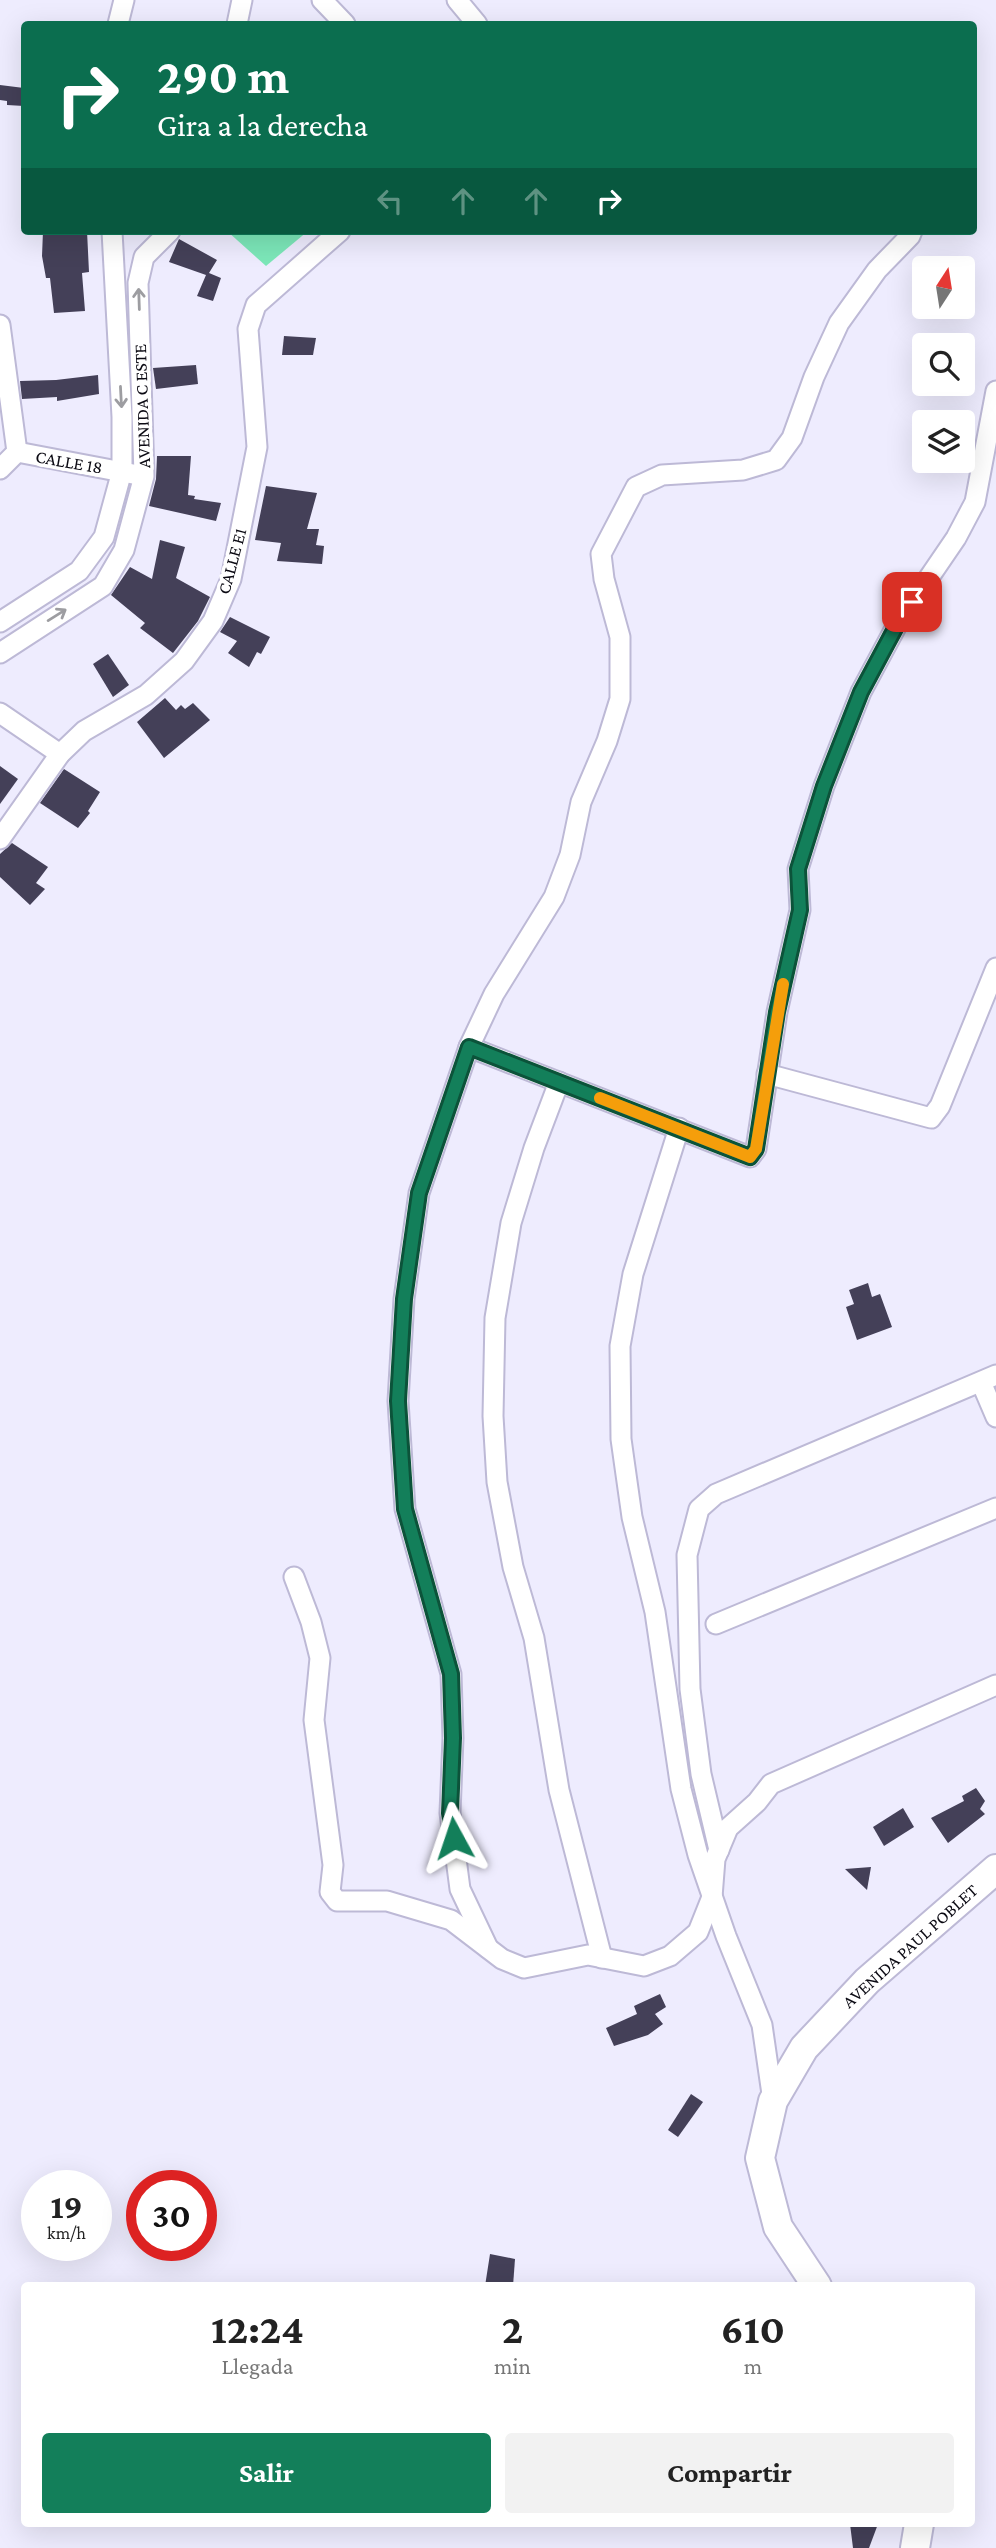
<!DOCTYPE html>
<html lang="es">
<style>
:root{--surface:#fff;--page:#f2f2f2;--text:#222;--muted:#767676;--accent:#137f5a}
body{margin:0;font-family:"Crimson Pro",serif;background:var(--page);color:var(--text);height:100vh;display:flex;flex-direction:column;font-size:26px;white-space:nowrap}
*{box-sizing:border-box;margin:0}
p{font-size:23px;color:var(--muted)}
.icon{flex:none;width:38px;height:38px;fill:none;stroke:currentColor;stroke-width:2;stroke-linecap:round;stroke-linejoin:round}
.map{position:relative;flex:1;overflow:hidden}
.details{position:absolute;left:21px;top:2282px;width:954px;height:245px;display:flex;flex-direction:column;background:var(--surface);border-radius:7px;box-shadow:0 7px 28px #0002}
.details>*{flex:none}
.top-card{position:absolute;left:21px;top:21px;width:956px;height:214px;border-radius:7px;box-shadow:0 7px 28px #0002;background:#0b6e4f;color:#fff;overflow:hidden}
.needle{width:46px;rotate:12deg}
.buttons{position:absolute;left:912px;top:256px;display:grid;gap:14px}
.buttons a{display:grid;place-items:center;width:63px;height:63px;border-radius:7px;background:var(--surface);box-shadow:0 7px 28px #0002;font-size:35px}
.speed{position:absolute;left:21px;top:2170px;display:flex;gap:14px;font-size:35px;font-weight:700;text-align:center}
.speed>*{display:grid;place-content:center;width:91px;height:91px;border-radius:50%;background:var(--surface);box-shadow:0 7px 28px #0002;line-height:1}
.speed small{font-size:18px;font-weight:400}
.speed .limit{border:10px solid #d22;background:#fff;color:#111}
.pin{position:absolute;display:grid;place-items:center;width:60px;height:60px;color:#fff;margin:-30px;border-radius:14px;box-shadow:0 4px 10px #0006}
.me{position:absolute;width:77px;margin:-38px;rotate:355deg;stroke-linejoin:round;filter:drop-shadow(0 0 5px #0008)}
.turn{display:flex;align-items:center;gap:24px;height:147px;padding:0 21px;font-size:32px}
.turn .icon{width:91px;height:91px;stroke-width:2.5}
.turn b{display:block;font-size:49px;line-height:60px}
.lanes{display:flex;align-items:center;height:66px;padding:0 21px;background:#0003;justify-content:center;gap:35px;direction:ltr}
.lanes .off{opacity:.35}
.eta{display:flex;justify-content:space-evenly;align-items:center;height:119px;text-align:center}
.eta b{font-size:42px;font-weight:700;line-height:49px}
.cta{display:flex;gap:14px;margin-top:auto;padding:14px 21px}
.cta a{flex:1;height:80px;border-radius:7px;background:var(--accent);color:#fff;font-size:28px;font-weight:700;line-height:80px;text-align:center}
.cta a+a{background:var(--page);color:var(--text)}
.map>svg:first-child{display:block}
.green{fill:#7ce7b9}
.building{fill:#444058}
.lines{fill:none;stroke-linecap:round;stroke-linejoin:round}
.minor-casing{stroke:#bdb9d6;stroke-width:23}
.secondary-casing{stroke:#bdb9d6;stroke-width:32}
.minor{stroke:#fff;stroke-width:19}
.secondary{stroke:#fff;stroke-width:28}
.oneway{stroke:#9d9da1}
.route-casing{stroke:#0c533a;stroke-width:18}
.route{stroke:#137f5a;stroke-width:12}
.slow{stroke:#f59e0b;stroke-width:12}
.labels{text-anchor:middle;stroke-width:7;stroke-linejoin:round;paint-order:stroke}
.street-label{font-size:18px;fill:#0b0a13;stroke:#fff}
</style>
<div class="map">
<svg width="996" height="2548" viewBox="0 0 996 2548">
<rect width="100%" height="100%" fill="#eeecfe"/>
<polygon class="green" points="227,231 308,231 266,266"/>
<g class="building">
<polygon points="0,85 24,88 24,106 7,105 7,101 0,100"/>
<polygon points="43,231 87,231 89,272 82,273 85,311 54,313 50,278 46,278 42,256"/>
<polygon points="179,239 217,260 209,273 221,278 213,301 197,296 206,275 169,262"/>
<polygon points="284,336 316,338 313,355 282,355"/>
<polygon points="196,365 198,384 156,389 153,368"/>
<polygon points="98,375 99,394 57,401 57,397 22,399 20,381 56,380"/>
<polygon points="157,456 191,456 188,495 195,496 194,499 221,503 216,521 149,506 156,479"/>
<polygon points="266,486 317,493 307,529 319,529 316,545 324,546 322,564 277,561 281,543 255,540"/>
<polygon points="160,540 185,547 176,578 210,597 198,621 173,653 140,628 145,623 111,595 130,567 152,579"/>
<polygon points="230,617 270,637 261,654 257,652 249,667 228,653 237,641 220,632"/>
<polygon points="108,654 129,685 113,697 93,664"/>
<polygon points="165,698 176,710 181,705 185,709 193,703 210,720 164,758 137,722"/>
<polygon points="0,766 18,779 0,804"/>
<polygon points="64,769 100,792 88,811 90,813 78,828 40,803"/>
<polygon points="12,843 48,867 36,883 45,889 30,905 0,877 0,854"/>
<polygon points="868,1283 872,1297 880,1294 892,1327 857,1340 846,1307 854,1304 849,1290"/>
<polygon points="976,1788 985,1801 980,1809 985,1814 948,1843 931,1818 964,1801 962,1796"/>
<polygon points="903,1808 914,1827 884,1846 873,1827"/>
<polygon points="871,1867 867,1890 845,1869"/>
<polygon points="660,1994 666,2007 655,2014 663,2024 648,2035 614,2046 606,2028 637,2014 634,2006"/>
<polygon points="691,2094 703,2102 678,2137 668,2130"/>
<polygon points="490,2254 515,2259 513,2286 485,2286"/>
<polygon points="850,2524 878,2524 869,2548 853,2548"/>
</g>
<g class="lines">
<defs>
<g id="minor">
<polyline points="322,0 345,24"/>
<polyline points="457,0 477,24"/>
<polyline points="118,24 124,0"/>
<polyline points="237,24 242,0"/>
<polyline points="0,325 17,452"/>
<polyline points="17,452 133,474"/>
<polyline points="0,469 17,452"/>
<polyline points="0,622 79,571 104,537 122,471 122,417 112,231"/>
<polyline points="0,653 103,586 124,550 144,476 138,283 144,257 170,231"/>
<polyline points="0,713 60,754"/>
<polyline points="0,839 60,754 84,731 146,695 184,661 213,621 231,579 257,447 248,329 256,305 340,231"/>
<polyline points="469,1047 750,1157 756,1149 777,1012 800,910 798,869 824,786 861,692 898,623 956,538 975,502 996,391"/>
<polyline points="767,1074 931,1118 940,1106 996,968"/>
<polyline points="559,1082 534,1148 511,1223 495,1318 493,1416 497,1482 513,1567 534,1638 559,1790 602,1958"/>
<polyline points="679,1128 633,1274 620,1346 621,1439 632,1517 655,1612 681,1789 698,1855 726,1936 762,2025 773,2101"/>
<polyline points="981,1382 996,1417"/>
<polyline points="294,1577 311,1622 320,1658 314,1720 333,1865 330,1892 337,1901 387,1901 451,1920 502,1959 524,1968 588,1955 644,1966 670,1956 698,1932 712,1897 715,1859 728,1828 757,1802 771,1784 996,1685"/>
<polyline points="716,1624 996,1508"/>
<polyline points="719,1850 701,1774 690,1689 687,1555 699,1509 716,1494 996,1375"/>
<polyline points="488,1948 460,1889 450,1813 453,1738 451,1674 405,1509 398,1401 404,1299 419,1193 469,1047 494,994 554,897 570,855 581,802 607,741 620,699 620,637 604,579 601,554 636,487 662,475 743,470 776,460 792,438 814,377 839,323 877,270 910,236 912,231"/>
</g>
<g id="secondary">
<polyline points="817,2286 778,2227 760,2158 773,2101 804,2048 867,1981 996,1869"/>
<polyline points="915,2548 919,2524"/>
</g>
</defs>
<use href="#minor" class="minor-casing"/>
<use href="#secondary" class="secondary-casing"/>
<use href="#minor" class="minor"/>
<use href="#secondary" class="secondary"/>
</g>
<defs><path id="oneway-shaft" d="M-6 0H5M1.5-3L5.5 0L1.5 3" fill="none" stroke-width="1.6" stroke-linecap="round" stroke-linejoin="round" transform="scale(1.75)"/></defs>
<g class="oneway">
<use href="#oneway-shaft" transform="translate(139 299) rotate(-92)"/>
<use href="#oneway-shaft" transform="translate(121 397) rotate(87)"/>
<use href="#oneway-shaft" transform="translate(57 615) rotate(-32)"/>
</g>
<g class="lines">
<defs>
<polyline id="route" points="454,1838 450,1813 453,1738 451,1674 405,1509 398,1401 404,1299 419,1193 469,1047 750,1157 756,1149 777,1012 800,910 798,869 824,786 861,692 898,623 912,602"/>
</defs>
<use href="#route" class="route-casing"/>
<use href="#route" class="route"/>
<polyline class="slow" points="600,1098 750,1157 756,1149 783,984"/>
</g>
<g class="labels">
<g class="street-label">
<text transform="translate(142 406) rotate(-92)" y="6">AVENIDA C ESTE</text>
<text transform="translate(69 462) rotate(10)" y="6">CALLE 18</text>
<text transform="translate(232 561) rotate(-75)" y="6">CALLE E1</text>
<text transform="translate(910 1946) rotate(-42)" y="6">AVENIDA PAUL POBLET</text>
</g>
</g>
</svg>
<div class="buttons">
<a><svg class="needle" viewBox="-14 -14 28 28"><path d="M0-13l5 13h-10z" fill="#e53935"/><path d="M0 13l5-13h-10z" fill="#767676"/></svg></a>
<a><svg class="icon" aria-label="search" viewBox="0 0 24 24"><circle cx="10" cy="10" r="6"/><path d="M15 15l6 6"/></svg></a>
<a><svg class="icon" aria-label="layers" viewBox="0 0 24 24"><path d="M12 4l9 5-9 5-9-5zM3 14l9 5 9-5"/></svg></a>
</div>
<div class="speed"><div>19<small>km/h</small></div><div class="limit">30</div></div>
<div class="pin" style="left:912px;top:602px;background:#d93025"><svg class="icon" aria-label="arrive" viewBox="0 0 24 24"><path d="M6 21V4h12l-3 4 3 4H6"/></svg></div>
<svg class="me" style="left:454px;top:1838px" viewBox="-20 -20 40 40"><path d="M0-17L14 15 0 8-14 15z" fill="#137f5a" stroke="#fff" stroke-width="4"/></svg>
<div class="top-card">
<div class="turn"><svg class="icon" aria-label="right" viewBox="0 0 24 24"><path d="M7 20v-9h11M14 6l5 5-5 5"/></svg><div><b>290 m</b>Gira a la derecha</div></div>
<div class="lanes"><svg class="icon off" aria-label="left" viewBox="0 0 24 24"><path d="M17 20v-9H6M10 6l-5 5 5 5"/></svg><svg class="icon off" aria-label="ahead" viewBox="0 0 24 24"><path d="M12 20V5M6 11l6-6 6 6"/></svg><svg class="icon off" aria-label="ahead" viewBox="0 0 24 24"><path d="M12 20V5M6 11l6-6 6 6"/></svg><svg class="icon" aria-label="right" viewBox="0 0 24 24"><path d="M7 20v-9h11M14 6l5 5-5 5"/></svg></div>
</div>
<section class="details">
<div class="eta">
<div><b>12:24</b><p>Llegada</p></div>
<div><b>2</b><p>min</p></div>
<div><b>610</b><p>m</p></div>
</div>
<div class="cta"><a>Salir</a><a>Compartir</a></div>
</section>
</div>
